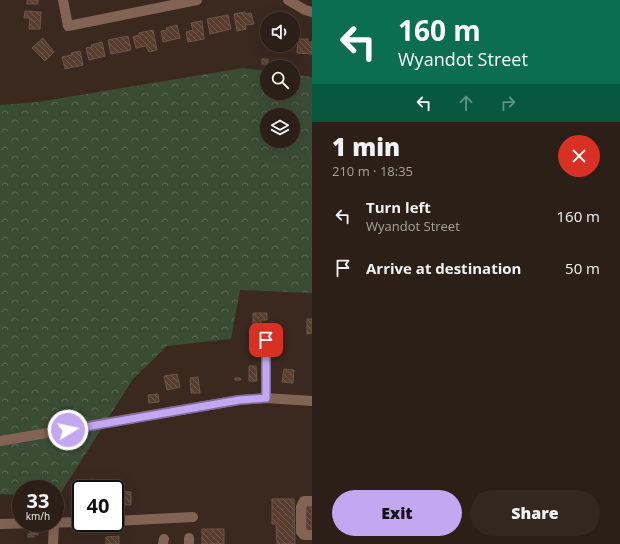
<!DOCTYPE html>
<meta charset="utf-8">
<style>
:root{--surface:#2c1f17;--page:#342720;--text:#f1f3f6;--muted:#a6a2a1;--line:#483d36;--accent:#c4a7f1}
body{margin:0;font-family:"Open Sans",sans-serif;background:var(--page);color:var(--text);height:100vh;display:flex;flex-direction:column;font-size:15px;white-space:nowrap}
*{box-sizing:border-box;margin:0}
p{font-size:13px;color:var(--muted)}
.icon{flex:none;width:22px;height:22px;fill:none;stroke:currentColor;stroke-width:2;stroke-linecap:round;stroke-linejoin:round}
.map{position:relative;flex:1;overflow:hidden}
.drawer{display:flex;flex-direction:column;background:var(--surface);width:308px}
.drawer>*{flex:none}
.banner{background:#0b6e4f;color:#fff;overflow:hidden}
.fabs{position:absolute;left:260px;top:12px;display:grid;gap:8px}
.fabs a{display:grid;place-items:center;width:40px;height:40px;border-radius:50%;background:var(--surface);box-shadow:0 4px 16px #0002,0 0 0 1px var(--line);font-size:20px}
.speed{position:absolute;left:12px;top:480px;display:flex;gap:8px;font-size:20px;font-weight:700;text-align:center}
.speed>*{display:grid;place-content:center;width:52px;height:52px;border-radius:50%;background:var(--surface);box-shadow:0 4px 16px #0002,0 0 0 1px var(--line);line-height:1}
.speed small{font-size:10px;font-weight:400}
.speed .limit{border:2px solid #111;border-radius:6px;background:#fff;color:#111}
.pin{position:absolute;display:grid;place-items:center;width:34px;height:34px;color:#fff;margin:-17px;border-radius:8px;box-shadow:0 2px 6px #0006}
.me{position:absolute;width:44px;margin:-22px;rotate:80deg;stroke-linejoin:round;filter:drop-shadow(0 0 3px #0008)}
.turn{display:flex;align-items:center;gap:14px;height:84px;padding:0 20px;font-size:18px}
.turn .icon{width:52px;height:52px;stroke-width:2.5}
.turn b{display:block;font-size:28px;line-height:34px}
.lanes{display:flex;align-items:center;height:38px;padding:0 20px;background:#0003;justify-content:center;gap:20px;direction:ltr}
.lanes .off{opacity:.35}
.round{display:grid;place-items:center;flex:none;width:42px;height:42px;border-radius:21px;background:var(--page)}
.overview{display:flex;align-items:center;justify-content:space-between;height:68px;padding:0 20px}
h1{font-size:24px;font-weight:800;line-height:30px}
.button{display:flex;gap:8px;margin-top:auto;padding:8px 20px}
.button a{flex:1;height:46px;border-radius:24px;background:var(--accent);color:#111;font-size:16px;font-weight:800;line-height:46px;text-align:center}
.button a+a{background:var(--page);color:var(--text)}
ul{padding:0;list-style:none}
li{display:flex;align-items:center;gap:12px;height:52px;padding:0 20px}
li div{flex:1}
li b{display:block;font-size:15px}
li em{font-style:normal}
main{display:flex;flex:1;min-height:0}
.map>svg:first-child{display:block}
.forest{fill:url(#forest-crowns);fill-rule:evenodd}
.building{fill:url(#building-back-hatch);stroke:#6a574c}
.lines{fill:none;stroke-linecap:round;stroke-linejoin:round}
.minor{stroke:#836354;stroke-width:10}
.route-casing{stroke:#7f6d9d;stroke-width:10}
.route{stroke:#c4a7f1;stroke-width:7}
</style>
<main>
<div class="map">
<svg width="312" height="544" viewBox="0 0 312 544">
<defs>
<pattern id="forest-crowns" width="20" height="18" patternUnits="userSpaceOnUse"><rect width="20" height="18" fill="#3b4c35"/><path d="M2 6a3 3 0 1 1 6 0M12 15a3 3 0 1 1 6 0" fill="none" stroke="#586652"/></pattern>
<pattern id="building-back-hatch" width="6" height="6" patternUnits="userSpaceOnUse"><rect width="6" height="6" fill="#593d2e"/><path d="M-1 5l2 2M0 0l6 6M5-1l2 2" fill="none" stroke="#71594c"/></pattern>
</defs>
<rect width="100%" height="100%" fill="#3b291f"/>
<path class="forest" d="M243,68L267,71V93H293V74L312,77V293L240,290L231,339L167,346L133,379L58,497H55V489H21V495L0,494V105L38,102ZM267,115H293V141H267Z"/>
<g class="building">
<rect x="27" y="0" width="11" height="4"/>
<polygon points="25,11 41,12 40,29 29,29 30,18 24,18"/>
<polygon points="245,12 245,14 251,13 254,24 245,25 246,29 237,31 234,14"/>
<polygon points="228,15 231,29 210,34 207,19"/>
<polygon points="202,21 204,39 188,42 186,32 193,30 191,23"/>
<polygon points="177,25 180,38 163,42 161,31 167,30 166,28"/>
<polygon points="153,30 157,50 149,52 146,46 136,48 133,37 139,35 139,33"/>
<polygon points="128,36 131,50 111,54 108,40"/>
<polygon points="43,38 54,52 45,61 32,48"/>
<polygon points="298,39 308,39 308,42 312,42 312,54 297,53"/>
<polygon points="102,42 105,56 89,60 86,48 92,47 91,45"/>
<polygon points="80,51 83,65 65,69 62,57 72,55 71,53"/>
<rect x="262" y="59" width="6" height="5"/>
<polygon points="253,313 267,313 267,320 261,320 261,326 253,326"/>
<polygon points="307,319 312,319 312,333 307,334"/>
<polygon points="249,366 256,366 257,381 249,381"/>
<polygon points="284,369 294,370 293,383 282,382"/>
<polygon points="177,374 180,387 167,390 164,376"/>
<polygon points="198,377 200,393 191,393 190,378"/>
<polygon points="235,378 240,378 241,380 235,380"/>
<polygon points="158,394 159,402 149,403 148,395"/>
<polygon points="91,479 103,481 102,489 89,489"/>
<polygon points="119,491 131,492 131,505 125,505 124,511 118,511"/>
<polygon points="272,499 294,499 295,544 277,544 276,524 272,524"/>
<rect x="306" y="506" width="6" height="26"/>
<rect x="202" y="529" width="22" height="15"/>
<polygon points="30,530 38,530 38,535 30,533"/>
<rect x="28" y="534" width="6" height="3"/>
<polygon points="119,536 119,544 106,544 106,537"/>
</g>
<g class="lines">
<g class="minor">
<polyline points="63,0 68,26 197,0"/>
<polyline points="288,0 305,10 312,12"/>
<polyline points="266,340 266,398"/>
<polyline points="0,441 239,400 266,398 312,401"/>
<polyline points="312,501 304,501 301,507 301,532 304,535 312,535"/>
<polyline points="115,521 193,517"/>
<polyline points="0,524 81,522"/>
<polyline points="189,538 189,544"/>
<polyline points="53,544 54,524"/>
<polyline points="163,544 164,539"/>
</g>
</g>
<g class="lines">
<defs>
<polyline id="route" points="68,430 239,400 266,398 266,340"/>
</defs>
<use href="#route" class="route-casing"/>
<use href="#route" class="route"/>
</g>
</svg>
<div class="fabs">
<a><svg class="icon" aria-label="sound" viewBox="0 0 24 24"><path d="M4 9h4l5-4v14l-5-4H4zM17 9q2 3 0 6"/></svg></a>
<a><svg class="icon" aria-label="search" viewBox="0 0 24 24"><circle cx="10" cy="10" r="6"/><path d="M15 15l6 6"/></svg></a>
<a><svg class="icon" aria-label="layers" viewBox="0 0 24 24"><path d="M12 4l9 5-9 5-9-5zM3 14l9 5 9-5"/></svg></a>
</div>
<div class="speed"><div>33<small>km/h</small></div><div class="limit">40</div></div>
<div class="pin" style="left:266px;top:340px;background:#d93025"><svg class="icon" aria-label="arrive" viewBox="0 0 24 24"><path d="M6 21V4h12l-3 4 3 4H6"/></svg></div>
<svg class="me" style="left:68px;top:430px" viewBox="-20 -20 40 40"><circle r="17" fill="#c4a7f1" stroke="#fff" stroke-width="3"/><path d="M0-11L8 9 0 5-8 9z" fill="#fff"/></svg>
</div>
<section class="drawer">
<div class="banner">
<div class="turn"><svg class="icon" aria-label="left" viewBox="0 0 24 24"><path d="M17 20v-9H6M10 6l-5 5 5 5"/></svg><div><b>160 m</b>Wyandot Street</div></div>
<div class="lanes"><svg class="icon" aria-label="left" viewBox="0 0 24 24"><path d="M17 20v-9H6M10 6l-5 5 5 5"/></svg><svg class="icon off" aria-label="ahead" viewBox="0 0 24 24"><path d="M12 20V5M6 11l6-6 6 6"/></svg><svg class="icon off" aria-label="right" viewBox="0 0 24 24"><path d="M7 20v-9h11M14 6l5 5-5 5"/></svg></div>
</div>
<div class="overview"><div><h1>1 min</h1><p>210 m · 18:35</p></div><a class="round" style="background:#d93025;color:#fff"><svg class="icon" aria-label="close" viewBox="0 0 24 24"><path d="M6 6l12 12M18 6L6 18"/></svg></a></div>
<ul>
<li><svg class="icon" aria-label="left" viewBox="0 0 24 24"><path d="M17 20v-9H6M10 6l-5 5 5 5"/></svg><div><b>Turn left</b><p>Wyandot Street</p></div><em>160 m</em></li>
<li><svg class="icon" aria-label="arrive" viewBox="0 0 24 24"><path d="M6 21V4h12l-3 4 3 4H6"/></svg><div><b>Arrive at destination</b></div><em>50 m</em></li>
</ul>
<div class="button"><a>Exit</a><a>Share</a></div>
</section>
</main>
